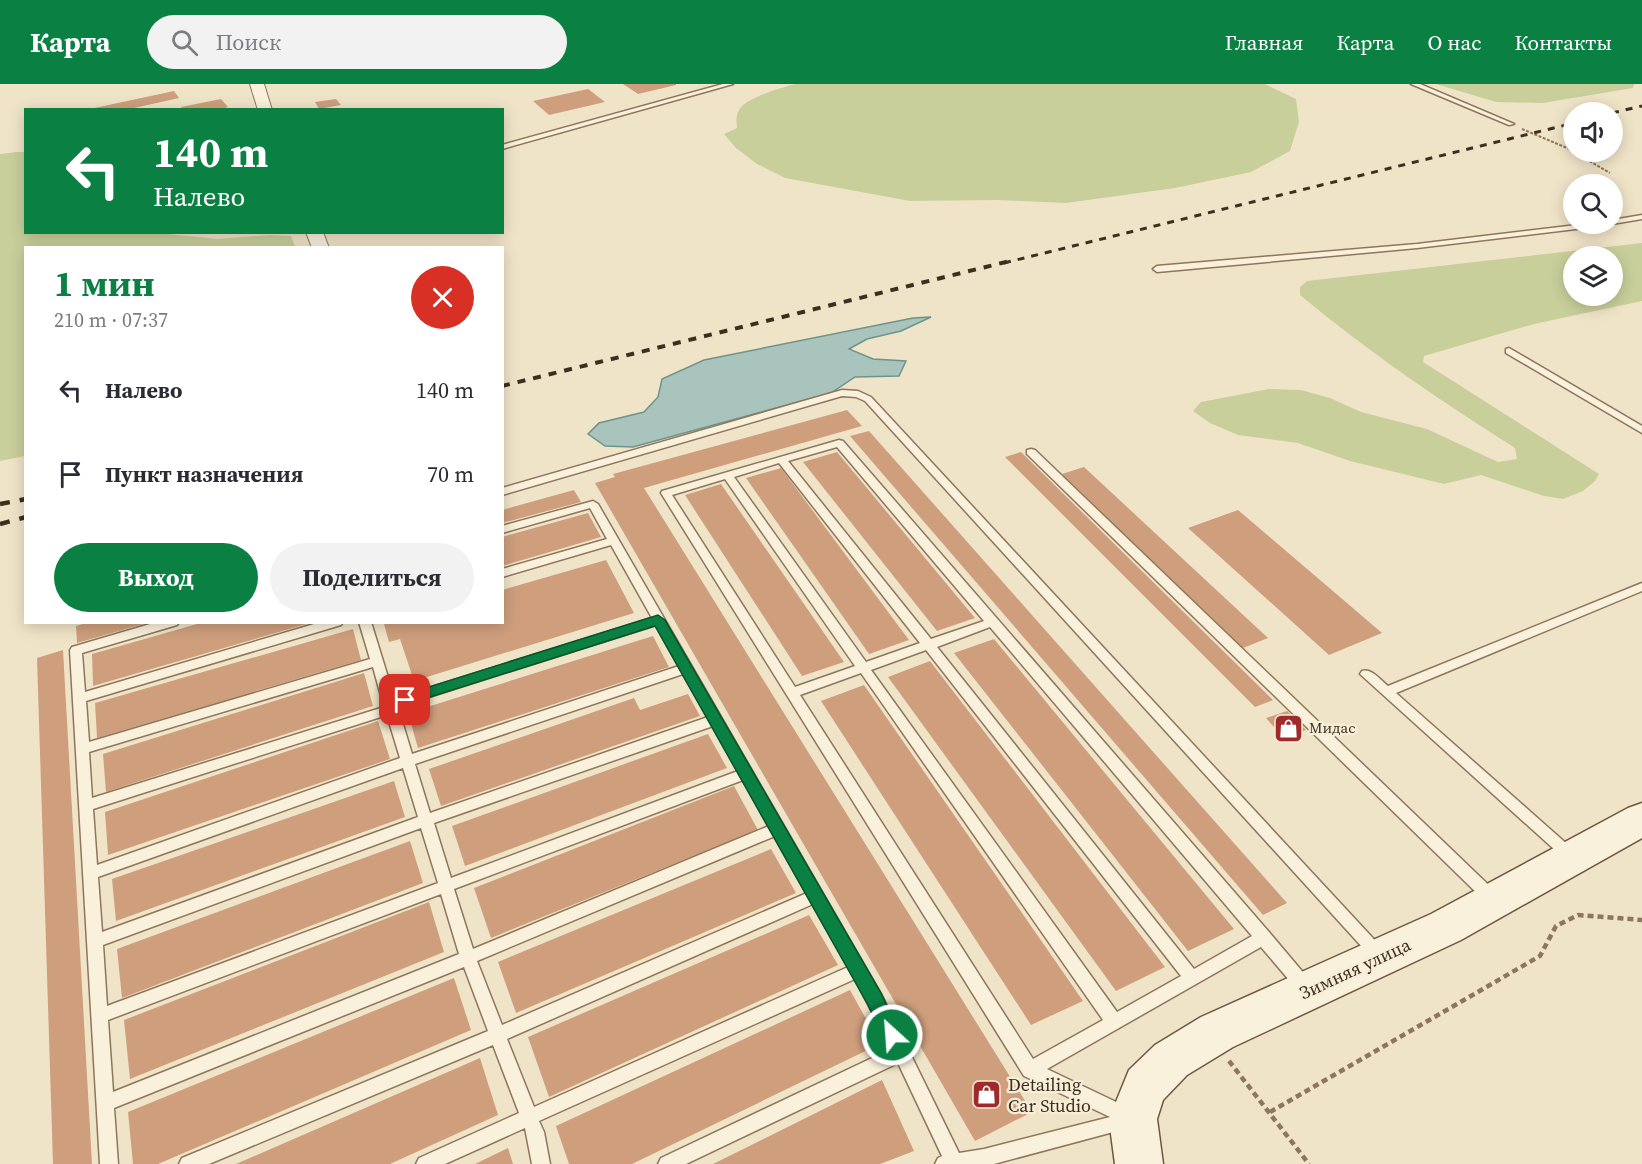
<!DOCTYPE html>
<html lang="ru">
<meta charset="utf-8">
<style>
:root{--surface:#fff;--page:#f2f2f3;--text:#2b2b33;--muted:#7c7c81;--accent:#0b8043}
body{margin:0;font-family:"Source Serif 4",serif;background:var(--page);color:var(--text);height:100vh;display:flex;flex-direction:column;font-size:22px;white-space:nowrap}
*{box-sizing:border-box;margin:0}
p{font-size:20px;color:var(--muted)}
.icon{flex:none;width:33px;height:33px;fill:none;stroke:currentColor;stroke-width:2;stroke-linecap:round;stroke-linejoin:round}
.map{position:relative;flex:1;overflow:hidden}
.panel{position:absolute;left:24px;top:162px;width:480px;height:378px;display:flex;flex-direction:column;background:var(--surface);border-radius:0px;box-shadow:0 3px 15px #0003}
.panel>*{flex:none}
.guide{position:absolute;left:24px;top:24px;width:480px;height:126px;border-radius:0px;box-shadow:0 3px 15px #0003;background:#0b8043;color:#fff;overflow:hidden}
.controls{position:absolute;left:1563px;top:18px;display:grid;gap:12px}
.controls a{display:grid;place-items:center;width:60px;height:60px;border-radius:50%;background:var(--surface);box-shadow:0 3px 15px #0003;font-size:30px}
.pin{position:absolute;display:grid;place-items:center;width:51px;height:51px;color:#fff;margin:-26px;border-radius:12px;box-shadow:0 3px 9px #0006}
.me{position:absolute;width:66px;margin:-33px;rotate:334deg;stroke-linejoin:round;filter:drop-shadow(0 0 4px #0008)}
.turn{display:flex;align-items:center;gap:21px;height:126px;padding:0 30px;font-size:27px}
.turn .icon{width:78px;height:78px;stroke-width:2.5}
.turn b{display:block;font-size:42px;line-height:51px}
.round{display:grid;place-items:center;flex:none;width:63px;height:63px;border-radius:32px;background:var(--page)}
.headline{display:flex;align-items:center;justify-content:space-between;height:102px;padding:0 30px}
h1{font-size:36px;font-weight:700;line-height:45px;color:var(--accent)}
.primary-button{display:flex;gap:12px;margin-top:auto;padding:12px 30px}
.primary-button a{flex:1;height:69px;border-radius:36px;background:var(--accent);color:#fff;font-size:24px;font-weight:700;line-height:69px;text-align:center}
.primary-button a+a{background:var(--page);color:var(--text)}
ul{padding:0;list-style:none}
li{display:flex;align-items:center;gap:18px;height:84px;padding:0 30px}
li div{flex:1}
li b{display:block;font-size:22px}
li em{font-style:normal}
header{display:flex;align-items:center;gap:36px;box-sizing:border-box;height:84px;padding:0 30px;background:var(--accent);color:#fff}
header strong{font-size:28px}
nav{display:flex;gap:33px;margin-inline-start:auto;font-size:21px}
.search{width:420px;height:54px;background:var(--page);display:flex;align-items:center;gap:15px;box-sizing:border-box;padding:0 21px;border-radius:33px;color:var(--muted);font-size:22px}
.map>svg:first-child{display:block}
.green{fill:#c9cf9b;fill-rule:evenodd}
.water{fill:#a9c4bc;stroke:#6f938a;stroke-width:1.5}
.building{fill:#cf9f7d}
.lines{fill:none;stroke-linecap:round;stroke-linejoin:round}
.lane-casing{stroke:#8d765c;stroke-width:3}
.street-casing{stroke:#8d765c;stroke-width:2}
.secondary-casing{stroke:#6f573f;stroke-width:3}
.path-far1{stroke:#8d765c;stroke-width:2;stroke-dasharray:3 1.5;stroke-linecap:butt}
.path{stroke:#8d765c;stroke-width:4.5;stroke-dasharray:6 4;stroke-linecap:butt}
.lane{fill:#faf1dc;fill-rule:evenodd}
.street{fill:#faf1dc;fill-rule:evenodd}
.secondary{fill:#faf1dc;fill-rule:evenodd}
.rail-far2{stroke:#3d2e20;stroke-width:3;stroke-dasharray:7 7;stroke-linecap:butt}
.rail-far1{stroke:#3d2e20;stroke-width:4;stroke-dasharray:8 8;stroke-linecap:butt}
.rail{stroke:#3d2e20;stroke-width:4.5;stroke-dasharray:10 10;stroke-linecap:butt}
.route{fill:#0b8043;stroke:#07532c;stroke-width:1.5}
.labels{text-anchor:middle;stroke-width:4.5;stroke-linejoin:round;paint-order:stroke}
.poi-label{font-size:15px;fill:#3d2e20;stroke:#f7eed8;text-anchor:start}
.near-street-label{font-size:18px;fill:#3d2e20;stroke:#f7eed8}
.near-poi-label{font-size:18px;fill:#3d2e20;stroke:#f7eed8;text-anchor:start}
</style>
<header>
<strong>Карта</strong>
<div class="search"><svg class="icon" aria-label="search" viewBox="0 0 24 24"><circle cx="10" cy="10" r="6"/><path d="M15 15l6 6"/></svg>Поиск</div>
<nav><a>Главная</a><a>Карта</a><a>О нас</a><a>Контакты</a></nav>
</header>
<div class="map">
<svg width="1642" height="1080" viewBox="0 0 1642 1080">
<rect width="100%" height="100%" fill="#f0e4c8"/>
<g class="green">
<path d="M795,0H1265L1296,15L1299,38L1290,67L1251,88L1175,104L1066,119L996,116L910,117L785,94L757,80L736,64L724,50L737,44C736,36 736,28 742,22C752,12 781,4 795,0Z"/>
<polygon points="1436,0 1634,0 1633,4 1543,19 1496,18"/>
<polygon points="17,68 25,68 26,148 147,148 218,155 270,151 291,152 295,163 26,164 25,372 0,377 0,70"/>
<path d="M1642,159V217L1534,240L1424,272L1423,278L1599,390L1595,397L1583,407L1563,415L1544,412L1481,391L1444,400L1350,377L1298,359L1238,351L1210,339L1193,327L1201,318L1269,305L1301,306L1330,314L1361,328L1427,345L1498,378L1517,375L1515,364C1441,317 1368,268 1300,211V203L1307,197ZM1574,172H1612V212H1574Z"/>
</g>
<polygon class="water" points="931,233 901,247 867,255 849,265 873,275 906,277 899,292 855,293 831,309 633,363 605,362 588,350 599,339 644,328 658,313 662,295 704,276 913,234"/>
<g class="building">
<polygon points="623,0 676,0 676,1 638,10"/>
<polygon points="588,5 605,18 549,31 533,17"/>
<polygon points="174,7 179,14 125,26 85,26"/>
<polygon points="221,15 228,23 217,26 183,26 181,23"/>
<polygon points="336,15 341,21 319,25 315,18"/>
<polygon points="847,326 862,342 644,404 1032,1028 975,1057 595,399 615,393 613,390"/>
<polygon points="869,347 1287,819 1263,831 850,352"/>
<polygon points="837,368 975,534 937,547 803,378"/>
<polygon points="1021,368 1273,616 1255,623 1005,373"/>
<polygon points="1084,383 1268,554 1243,564 1062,390"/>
<polygon points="781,384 909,556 869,570 746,394"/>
<polygon points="721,400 844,578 802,592 685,411"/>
<polygon points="574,406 581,418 502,439 502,426"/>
<polygon points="1238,426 1382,549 1329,571 1188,444"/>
<polygon points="588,429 601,453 502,482 502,453"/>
<polygon points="606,476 634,529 414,597 400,555 389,558 384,540 390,538 502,538 502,506"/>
<polygon points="90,538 147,538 147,539 77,559 76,542"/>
<polygon points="204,538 310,539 93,602 92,570"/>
<polygon points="353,545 361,576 97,654 95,619"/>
<polygon points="653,552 669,583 418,664 408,629"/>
<polygon points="994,555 1234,845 1188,867 954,569"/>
<polygon points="63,566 92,1080 53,1080 37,574"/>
<polygon points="930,577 1165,883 1116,907 888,593"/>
<polygon points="364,589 373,622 106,708 103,670"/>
<polygon points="864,601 1083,917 1031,941 821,617"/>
<polygon points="688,610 700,632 441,722 429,685 634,614 640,626"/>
<polygon points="1287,627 1306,646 1284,654 1266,634"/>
<polygon points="378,637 390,675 108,771 105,728"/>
<polygon points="708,650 727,684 465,782 452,742"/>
<polygon points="394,697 405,733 116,837 112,795"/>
<polygon points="734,702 758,746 491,854 474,804"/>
<polygon points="410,757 423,799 122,914 117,865"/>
<polygon points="771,765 796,809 516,929 498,878"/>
<polygon points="429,818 444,868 130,995 124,936"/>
<polygon points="809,831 838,881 549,1013 528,953"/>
<polygon points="454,894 471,946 158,1080 133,1080 128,1028"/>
<polygon points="850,906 880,960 632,1080 569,1080 556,1042"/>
<polygon points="480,974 498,1031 390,1080 236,1080"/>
<polygon points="882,996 914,1067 880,1080 713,1080"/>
<polygon points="508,1064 513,1080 475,1080"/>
</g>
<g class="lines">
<defs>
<g id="lane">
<polygon points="723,0 733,0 502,65 502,61"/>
<polygon points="1411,0 1420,0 1514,40 1509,41"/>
<polygon points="1642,131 1642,135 1612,140 1609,140 1612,140 1612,136"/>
<polygon points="1585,140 1605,140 1601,142 1417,164 1157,188 1153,185 1157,182 1417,160"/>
<polygon points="1509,264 1642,342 1642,349 1506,269 1506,265"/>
<polygon points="842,306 858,307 871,313 1383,865 1386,870 1383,875 1378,877 1373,875 865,317 856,313 842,312 502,411 502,404"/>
<path d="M839,356L843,357L1269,848L1312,899L1314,904L1312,909L1306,911L1300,909L1261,863L1047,985L1133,1026L1136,1032L1132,1043L994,1080H935L938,1074L942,1072L898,979L686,1080H658L661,1074L891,965L855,895L539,1037L544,1048L550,1080H532L525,1044L445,1080H416L419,1074L519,1029L493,961L209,1080H179L182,1074L488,947L464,883L114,1024L118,1080H100L70,566L72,563L157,538H179L177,541L82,569L85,608L321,538H343L341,541L86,617L89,658L370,575L359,538H371L395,616L400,613L652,534L611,461L502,493V485L607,455L590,424L502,449V442L593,417L598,420L881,910L959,1069L984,1065L1110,1033L1024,992L661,409L662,407ZM837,363L984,537L931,555L788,377ZM779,379L920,559L866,578L734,393ZM725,395L855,582L795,603L672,411ZM656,541L679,582L412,670L399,627L410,619ZM990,543L1252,852L1194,885L937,563ZM926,566L1181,892L1117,928L871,586ZM373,583L384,623L92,714L89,668ZM861,589L1103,936L1033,975L800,611ZM683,590L708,633L430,729L415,680ZM387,631L400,674L97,781L93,725ZM713,642L738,687L451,794L434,739ZM403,684L418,733L102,848L98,793ZM743,696L769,742L473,865L454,805ZM421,744L438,799L107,922L103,861ZM775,752L807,809L502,941L477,877ZM441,810L459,870L113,1008L108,936ZM813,820L848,883L534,1023L507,955Z"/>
<polygon points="1031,365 1035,366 1498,810 1500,815 1498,820 1493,821 1488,820 1027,370 1027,366"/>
<path d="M1642,499V507L1396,609L1576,768L1578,772L1576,776L1571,778L1566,776L1360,590L1362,587C1372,584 1380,596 1388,602Z"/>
</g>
<g id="street">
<polygon points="250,0 264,0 272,26 258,26"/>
<polygon points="306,148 323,148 329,164 312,164"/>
</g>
<polygon id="secondary" points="1642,719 1642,754 1461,856 1233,963 1187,991 1163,1016 1157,1035 1163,1080 1115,1080 1109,1035 1129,986 1155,961 1201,933 1431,830 1628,724"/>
</defs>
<use href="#lane" class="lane-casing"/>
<use href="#street" class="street-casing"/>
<use href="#secondary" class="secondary-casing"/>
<g class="path-far1">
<polyline points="1522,45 1574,67"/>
<polyline points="1574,68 1610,89"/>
</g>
<g class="path">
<polyline points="1229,977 1309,1080"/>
<polyline points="1270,1028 1540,872 1556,842 1578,831 1642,836"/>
</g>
<use href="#lane" class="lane"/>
<use href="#street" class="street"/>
<use href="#secondary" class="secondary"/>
<g class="rail-far2">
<polyline points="1612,29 1642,22"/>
<polyline points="1004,179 1574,39"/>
</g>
<polyline class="rail-far1" points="502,302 1010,177"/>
<g class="rail">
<polyline points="0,420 26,415"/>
<polyline points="0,440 26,433"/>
</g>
</g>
<polygon class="route" points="658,531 665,536 881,909 901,951 899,957 892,959 886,957 868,921 655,542 405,621 398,616 400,612"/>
<defs>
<symbol id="shop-square" viewBox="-11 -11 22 22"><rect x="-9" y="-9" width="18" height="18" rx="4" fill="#9e2a2b" stroke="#f7eed8"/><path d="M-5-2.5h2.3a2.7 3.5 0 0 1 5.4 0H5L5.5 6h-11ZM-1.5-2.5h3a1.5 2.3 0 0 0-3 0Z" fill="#fff"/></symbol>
</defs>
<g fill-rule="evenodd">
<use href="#shop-square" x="1272" y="628" width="33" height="33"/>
<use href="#shop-square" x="970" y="994" width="33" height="33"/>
</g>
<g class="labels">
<g class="poi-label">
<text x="1309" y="649">Мидас</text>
</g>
<g class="near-street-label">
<text transform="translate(1355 885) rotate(-25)" y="6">Зимняя улица</text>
</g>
<g class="near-poi-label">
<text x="1008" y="1007">Detailing<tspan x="1008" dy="21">Car Studio</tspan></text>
</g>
</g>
</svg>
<div class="controls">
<a><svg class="icon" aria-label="sound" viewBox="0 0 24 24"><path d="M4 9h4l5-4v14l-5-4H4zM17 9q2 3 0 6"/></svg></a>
<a><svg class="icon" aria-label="search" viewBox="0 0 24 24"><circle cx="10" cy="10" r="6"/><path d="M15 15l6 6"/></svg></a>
<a><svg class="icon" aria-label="layers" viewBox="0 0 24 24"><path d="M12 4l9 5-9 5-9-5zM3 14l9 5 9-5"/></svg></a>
</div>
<div class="pin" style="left:405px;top:616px;background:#d93025"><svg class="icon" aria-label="arrive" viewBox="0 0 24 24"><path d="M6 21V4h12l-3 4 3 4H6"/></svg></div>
<svg class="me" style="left:892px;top:951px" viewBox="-20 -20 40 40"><circle r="17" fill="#0b8043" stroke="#fff" stroke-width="3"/><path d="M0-11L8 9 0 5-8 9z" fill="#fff"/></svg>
<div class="guide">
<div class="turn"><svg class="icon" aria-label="left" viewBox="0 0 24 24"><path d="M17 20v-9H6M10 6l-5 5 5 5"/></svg><div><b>140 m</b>Налево</div></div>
</div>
<section class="panel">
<div class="headline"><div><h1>1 мин</h1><p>210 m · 07:37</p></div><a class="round" style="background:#d93025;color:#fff"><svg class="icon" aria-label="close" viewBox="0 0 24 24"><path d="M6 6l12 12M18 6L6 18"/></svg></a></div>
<ul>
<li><svg class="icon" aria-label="left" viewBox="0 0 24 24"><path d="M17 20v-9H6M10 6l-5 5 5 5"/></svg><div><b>Налево</b></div><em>140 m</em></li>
<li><svg class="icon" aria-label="arrive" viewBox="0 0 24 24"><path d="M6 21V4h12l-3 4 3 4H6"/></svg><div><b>Пункт назначения</b></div><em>70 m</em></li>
</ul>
<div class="primary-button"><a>Выход</a><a>Поделиться</a></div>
</section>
</div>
